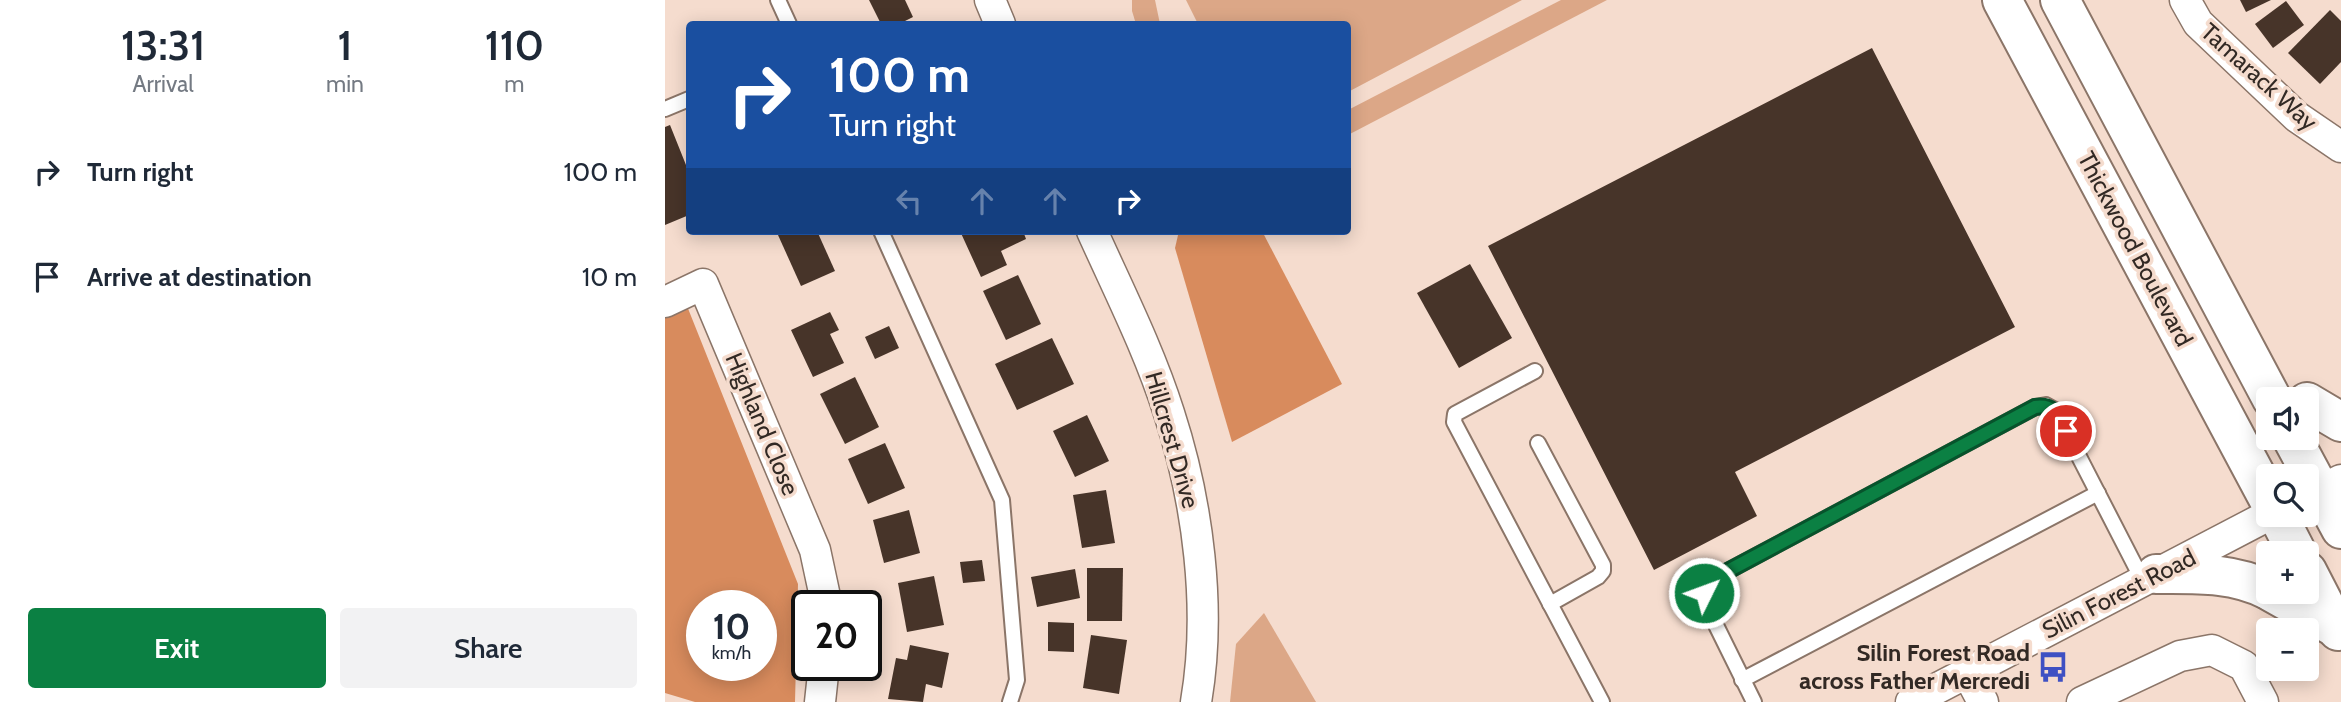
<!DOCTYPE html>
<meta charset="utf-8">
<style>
:root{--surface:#fff;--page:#f2f2f3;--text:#1f2937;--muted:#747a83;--accent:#0b8043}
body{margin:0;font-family:Cabin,sans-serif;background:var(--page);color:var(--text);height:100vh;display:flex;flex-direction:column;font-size:26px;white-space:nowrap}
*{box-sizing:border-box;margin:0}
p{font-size:23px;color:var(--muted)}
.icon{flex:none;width:38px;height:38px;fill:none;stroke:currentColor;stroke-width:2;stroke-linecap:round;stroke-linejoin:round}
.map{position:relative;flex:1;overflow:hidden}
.sheet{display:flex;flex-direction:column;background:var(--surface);width:665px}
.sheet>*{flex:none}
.banner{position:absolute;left:21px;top:21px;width:665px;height:214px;border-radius:7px;box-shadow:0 4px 18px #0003;background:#1a4fa0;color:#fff;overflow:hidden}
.tools{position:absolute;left:1591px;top:387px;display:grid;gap:14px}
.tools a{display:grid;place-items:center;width:63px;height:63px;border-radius:7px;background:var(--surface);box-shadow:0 4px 18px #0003;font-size:35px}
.speed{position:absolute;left:21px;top:590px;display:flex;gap:14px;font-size:35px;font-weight:700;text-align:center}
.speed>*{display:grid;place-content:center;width:91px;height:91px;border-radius:50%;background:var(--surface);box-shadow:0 4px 18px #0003;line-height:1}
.speed small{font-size:18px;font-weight:400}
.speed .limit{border:4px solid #111;border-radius:10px;background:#fff;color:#111}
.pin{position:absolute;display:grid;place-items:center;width:60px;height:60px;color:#fff;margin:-30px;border:4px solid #fff;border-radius:50%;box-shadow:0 2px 7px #0007}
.me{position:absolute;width:77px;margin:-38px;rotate:48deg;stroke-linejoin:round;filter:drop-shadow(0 0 5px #0008)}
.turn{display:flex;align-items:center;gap:24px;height:147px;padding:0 28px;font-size:32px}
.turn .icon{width:91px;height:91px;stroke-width:2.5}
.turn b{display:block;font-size:49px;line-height:60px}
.lanes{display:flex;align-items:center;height:66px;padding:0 28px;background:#0003;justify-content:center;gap:35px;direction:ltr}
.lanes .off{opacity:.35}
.eta{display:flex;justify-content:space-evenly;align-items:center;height:119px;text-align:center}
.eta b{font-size:42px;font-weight:600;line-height:49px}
.action{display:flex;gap:14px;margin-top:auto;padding:14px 28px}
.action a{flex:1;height:80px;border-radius:7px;background:var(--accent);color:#fff;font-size:28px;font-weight:600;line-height:80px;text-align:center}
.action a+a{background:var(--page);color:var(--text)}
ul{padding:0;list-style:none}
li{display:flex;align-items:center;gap:21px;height:105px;padding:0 28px}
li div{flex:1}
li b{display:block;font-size:26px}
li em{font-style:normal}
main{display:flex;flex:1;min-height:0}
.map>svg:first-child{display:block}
.green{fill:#dca787}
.forest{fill:#d88b5d;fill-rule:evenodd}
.building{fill:#473429}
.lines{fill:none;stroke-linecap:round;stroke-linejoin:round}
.service-casing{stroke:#8b7568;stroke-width:18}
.minor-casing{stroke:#8b7568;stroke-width:33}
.secondary-casing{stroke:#8b7568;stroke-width:42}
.service{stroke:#fff;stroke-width:14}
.minor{stroke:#fff;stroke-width:30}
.secondary{stroke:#fff;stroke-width:38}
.route-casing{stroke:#07532c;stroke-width:18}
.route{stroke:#0b8043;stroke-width:12}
.labels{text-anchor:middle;stroke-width:7;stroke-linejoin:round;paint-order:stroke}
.street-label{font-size:24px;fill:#322924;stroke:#f5dcce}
.poi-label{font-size:24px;font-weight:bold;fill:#322924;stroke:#f5dcce;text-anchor:end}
</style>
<main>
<section class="sheet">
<div class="eta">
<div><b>13:31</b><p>Arrival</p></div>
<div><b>1</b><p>min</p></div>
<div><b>110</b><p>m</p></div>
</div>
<ul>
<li><svg class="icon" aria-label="right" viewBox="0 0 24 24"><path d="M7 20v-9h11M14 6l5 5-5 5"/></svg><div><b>Turn right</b></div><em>100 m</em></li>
<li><svg class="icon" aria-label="arrive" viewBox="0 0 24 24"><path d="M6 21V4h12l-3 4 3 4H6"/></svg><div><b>Arrive at destination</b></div><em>10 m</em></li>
</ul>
<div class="action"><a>Exit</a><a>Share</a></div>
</section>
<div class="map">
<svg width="1676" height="702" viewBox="0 0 1676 702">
<rect width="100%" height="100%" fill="#f5dcce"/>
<g class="green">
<polygon points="467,0 490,0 495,24 471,24 467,11"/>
<polygon points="521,0 857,0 683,92 682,24 533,24"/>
<polygon points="896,0 942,0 683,135 683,110"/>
<polygon points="599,613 651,702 565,702 571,644"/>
</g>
<g class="forest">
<polygon points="514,231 597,231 677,384 567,442 510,248"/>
<path d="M22,306L133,584L130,702H30L0,693V316ZM37,606H96V665H37Z"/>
</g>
<g class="building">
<polygon points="204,0 240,0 248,17 234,24 216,24"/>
<polygon points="1575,0 1606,0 1581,12"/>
<polygon points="1621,1 1639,25 1608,48 1590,24"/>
<polygon points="1665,10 1676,21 1676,62 1655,84 1623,53"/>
<polygon points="1207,48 1350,327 1070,472 1092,516 989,570 823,246"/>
<polygon points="5,125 21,165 24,164 24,215 0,225 0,127"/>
<polygon points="122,231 152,231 170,271 136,286 113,235"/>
<polygon points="295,231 358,231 361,239 336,251 342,265 316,277"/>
<polygon points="805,264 847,338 794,368 752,293"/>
<polygon points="353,275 376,324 341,340 318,291"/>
<polygon points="165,312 174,330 165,334 179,363 148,377 126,330"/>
<polygon points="224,326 234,348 210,359 200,337"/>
<polygon points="387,338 409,384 352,410 330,364"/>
<polygon points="190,377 214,427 180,444 155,394"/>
<polygon points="422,415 444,461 410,477 388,431"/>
<polygon points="220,443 240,488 203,504 183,459"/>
<polygon points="441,490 450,543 417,548 408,495"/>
<polygon points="244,510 255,553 219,563 208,520"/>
<polygon points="317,560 320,581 298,583 295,562"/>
<polygon points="422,568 458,568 457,621 422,621"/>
<polygon points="410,569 415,598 372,607 366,577"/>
<polygon points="269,576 279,625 242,632 233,583"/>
<polygon points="383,622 409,623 409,652 383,651"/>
<polygon points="426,635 462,640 454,694 418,688"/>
<polygon points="245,645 284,653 277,688 261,684 258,702 223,699 231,658 242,660"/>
</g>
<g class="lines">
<defs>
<g id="service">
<polyline points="113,0 124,24"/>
<polyline points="0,109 24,99"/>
<polyline points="216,231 337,500 352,680 345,702"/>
<polyline points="870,371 790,414 789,422 937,702"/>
<polyline points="873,443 938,565 938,571 933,577 885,604"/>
<polyline points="1077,680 1433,493"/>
<polyline points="1089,702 1042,607 1039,593 1044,581 1370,407 1381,405 1390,410 1478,581"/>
</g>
<g id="minor">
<polyline points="325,0 335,24"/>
<polyline points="1520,0 1533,23 1632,117 1676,147"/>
<path d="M427,231C454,291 484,350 504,413C533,502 547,609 531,702"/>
<polyline points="0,302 38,284 150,550 162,606"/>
<polyline points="1642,497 1676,480"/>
<polyline points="1302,672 1318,702"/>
<polyline points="155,702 159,665"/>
<polyline points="1246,702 1606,514"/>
<polyline points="1417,702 1515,656 1547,650 1579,666 1598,702"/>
</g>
<g id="secondary">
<polyline points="1337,0 1603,498"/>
<polyline points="1395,0 1607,399"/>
<polyline points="1642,402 1676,422"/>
<polyline points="1627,438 1676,529"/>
<polyline points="1612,514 1632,553"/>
<polyline points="1642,571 1673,631"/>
<path d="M1491,574C1530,574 1568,572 1603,590"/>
<polyline points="1606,592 1671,628"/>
</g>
</defs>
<use href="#service" class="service-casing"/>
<use href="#minor" class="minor-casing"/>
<use href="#secondary" class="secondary-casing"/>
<use href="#service" class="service"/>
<use href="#minor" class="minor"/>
<use href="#secondary" class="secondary"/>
</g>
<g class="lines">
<defs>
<path id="route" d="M1039,593L1044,581L1370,407C1389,404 1393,416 1401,431"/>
</defs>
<use href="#route" class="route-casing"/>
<use href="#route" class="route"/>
</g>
<defs>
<symbol id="bus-bare" viewBox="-9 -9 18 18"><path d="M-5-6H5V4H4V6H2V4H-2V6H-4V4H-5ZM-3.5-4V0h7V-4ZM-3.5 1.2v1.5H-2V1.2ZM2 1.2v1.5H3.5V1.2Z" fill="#3e50c3" stroke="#f5dcce" stroke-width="2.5" paint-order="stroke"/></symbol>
</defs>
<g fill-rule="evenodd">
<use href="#bus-bare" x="1366" y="645" width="44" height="44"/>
</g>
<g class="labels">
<g class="street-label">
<text transform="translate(1594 77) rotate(42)" y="8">Tamarack Way</text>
<text transform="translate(1470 249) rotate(62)" y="8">Thickwood Boulevard</text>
<text transform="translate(97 424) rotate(67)" y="8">Highland Close</text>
<text transform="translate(507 440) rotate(74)" y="8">Hillcrest Drive</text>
<text transform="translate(1454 594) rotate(-27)" y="8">Silin Forest Road</text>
</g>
<g class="poi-label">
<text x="1365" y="661">Silin Forest Road<tspan x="1365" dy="28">across Father Mercredi</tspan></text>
</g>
</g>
</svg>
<div class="tools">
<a><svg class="icon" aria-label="sound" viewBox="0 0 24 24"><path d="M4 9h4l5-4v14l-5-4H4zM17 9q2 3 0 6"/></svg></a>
<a><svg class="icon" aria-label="search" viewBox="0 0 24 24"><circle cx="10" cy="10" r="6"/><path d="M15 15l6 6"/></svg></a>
<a>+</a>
<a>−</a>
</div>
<div class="speed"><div>10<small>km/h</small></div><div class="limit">20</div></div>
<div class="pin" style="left:1401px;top:431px;background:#d93025"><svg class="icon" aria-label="arrive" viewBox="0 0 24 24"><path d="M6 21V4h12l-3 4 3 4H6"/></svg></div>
<svg class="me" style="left:1039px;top:593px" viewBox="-20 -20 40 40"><circle r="17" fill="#0b8043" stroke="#fff" stroke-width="3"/><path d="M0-11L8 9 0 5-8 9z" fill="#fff"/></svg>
<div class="banner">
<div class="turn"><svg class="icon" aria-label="right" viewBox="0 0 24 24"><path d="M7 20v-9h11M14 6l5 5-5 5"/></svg><div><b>100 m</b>Turn right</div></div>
<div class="lanes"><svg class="icon off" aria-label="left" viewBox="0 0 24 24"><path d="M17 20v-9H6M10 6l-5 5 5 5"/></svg><svg class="icon off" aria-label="ahead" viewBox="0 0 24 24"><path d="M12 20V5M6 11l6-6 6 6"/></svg><svg class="icon off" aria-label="ahead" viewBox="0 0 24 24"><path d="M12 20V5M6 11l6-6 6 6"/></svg><svg class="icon" aria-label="right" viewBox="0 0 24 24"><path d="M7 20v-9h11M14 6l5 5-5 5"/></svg></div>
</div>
</div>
</main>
